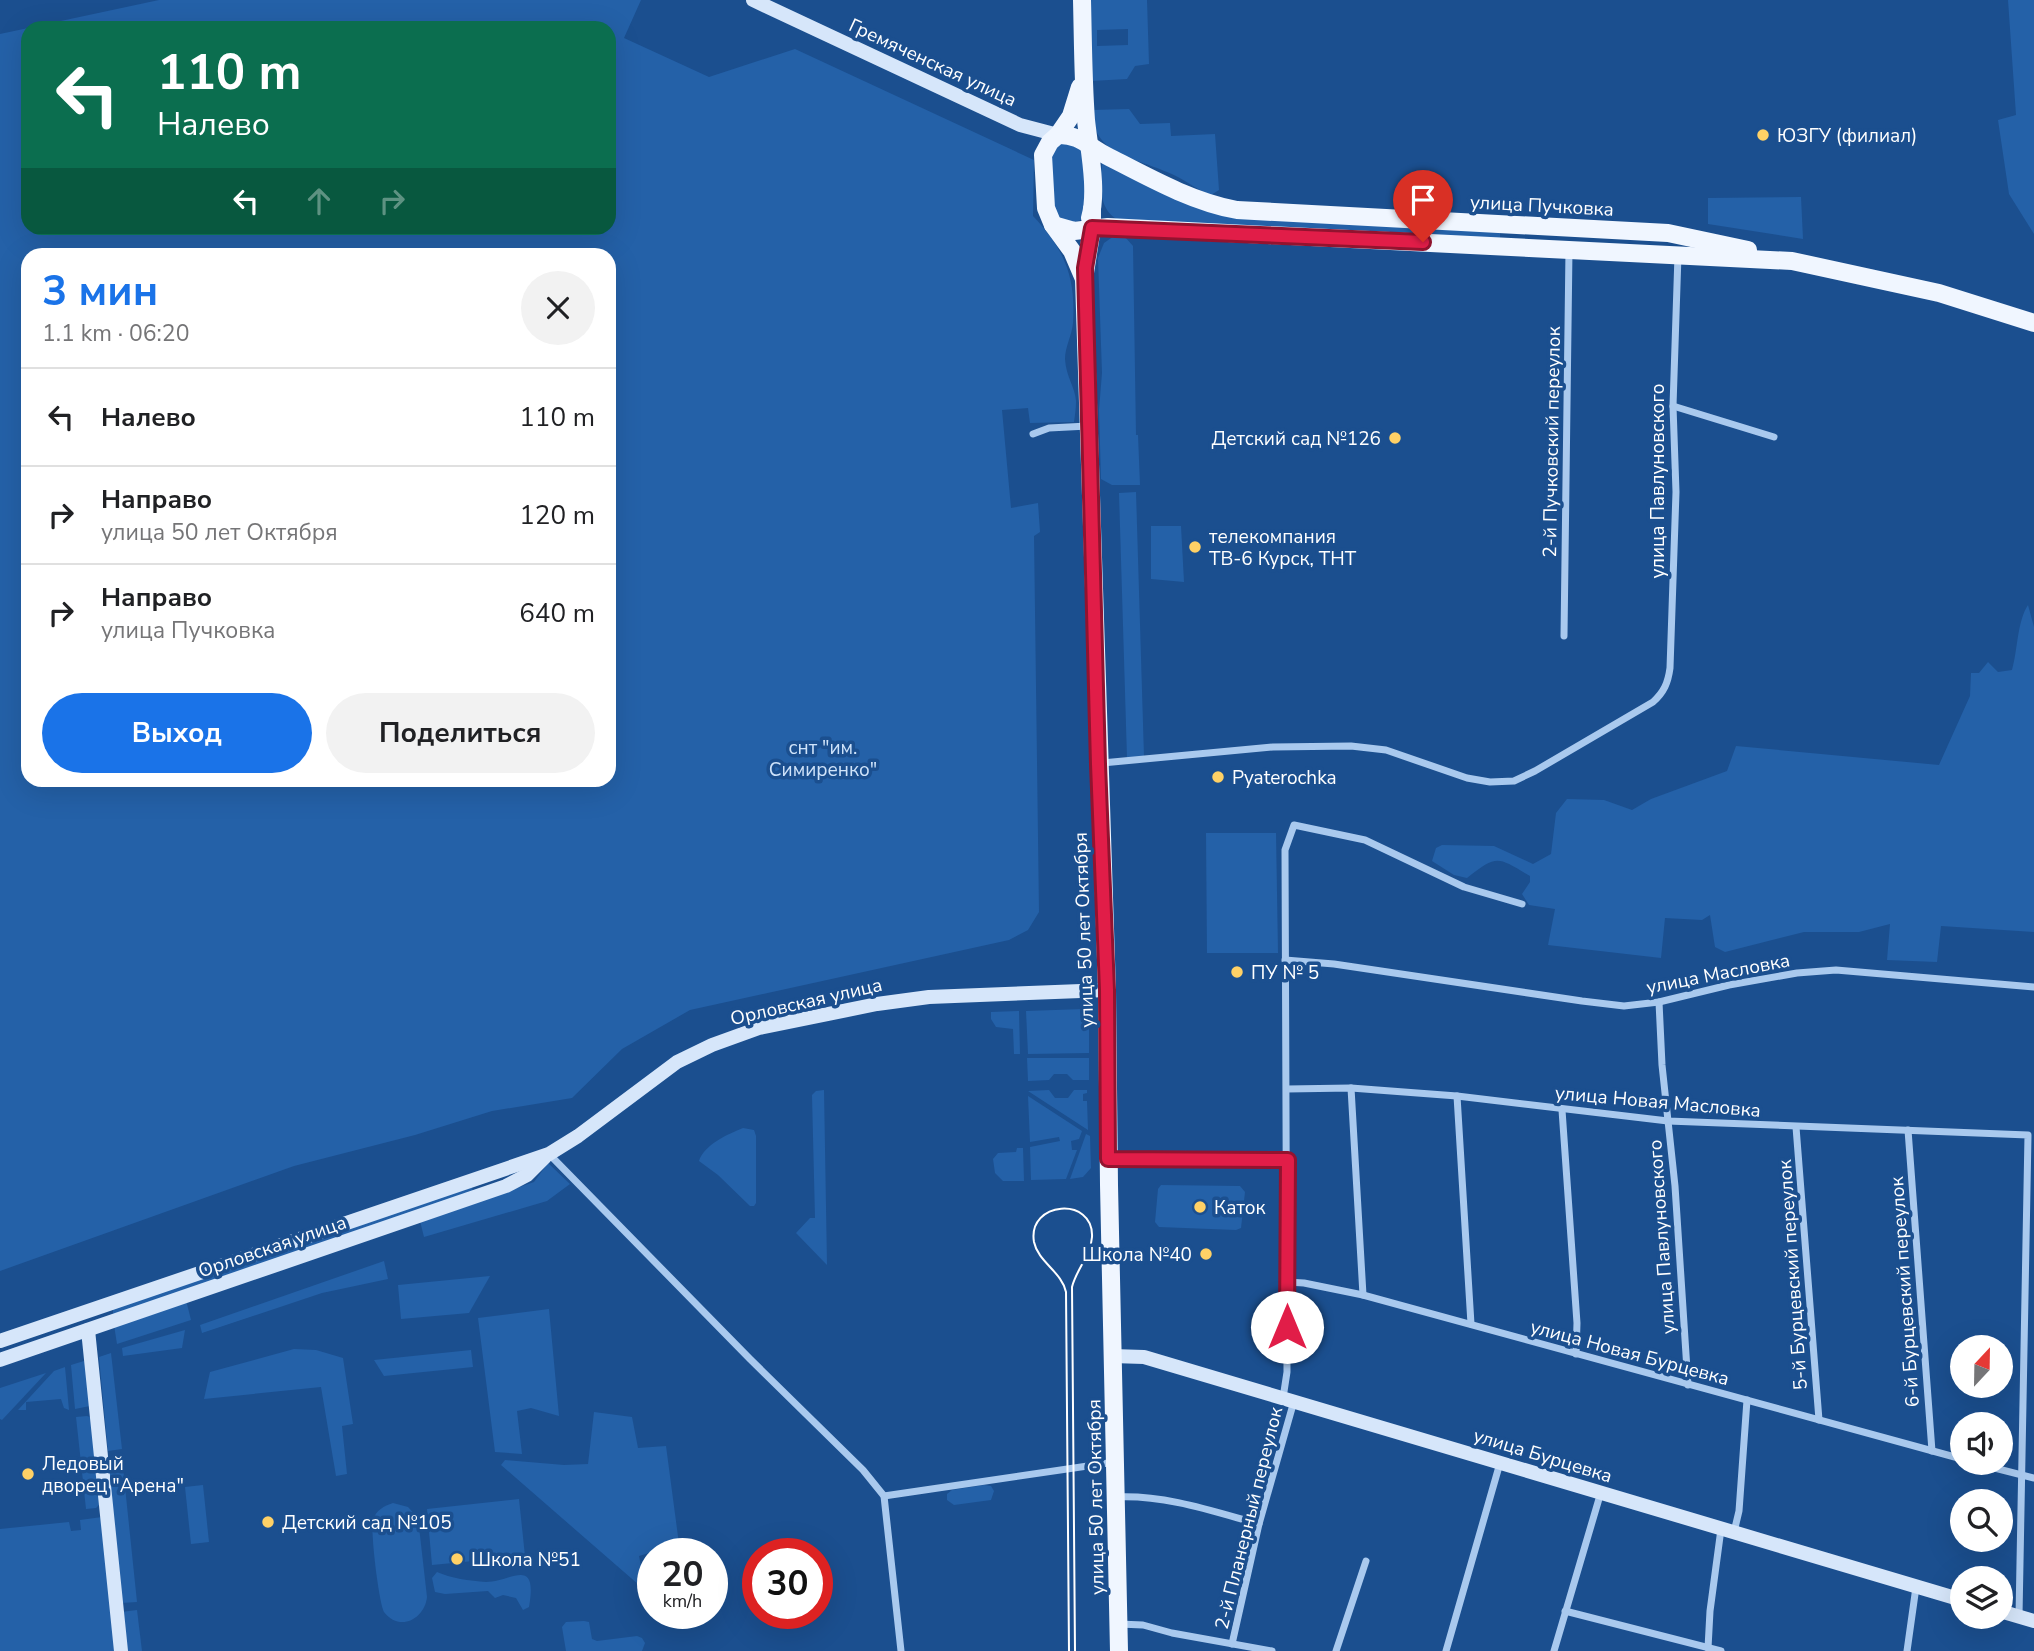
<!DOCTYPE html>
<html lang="ru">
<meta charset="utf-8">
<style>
:root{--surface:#fff;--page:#f2f2f2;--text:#202124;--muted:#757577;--line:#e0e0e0;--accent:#1a73e8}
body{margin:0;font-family:"Nunito Sans",sans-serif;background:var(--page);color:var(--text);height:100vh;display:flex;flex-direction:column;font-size:26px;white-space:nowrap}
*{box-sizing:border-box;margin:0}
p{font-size:23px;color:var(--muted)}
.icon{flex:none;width:38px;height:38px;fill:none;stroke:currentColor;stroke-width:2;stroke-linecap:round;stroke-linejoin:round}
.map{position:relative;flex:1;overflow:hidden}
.sheet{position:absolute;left:21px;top:248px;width:595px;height:539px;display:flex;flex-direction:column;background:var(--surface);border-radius:21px;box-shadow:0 7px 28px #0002}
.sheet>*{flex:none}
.guide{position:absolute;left:21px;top:21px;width:595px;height:214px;border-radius:21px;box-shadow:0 7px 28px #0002;background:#0b6e4f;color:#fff;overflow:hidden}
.needle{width:46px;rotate:22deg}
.buttons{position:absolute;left:1950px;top:1335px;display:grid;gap:14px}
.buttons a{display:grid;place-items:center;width:63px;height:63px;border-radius:50%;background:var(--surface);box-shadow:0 7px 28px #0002;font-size:35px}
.speed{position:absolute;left:637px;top:1538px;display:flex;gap:14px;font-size:35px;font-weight:700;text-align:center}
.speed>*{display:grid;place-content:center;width:91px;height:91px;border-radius:50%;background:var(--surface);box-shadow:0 7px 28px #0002;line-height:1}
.speed small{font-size:18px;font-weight:400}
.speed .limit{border:10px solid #d22;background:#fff;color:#111}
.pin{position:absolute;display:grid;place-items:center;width:60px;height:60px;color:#fff;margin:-72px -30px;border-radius:50% 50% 50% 0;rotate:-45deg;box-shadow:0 0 7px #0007}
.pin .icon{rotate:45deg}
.me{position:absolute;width:77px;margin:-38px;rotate:0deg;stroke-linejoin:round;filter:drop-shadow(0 0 5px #0008)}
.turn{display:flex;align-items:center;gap:24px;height:147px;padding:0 21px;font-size:32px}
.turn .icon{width:91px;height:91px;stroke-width:2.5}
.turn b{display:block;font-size:49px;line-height:60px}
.lanes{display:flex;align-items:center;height:66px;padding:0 21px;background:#0003;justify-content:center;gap:35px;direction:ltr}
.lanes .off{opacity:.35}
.round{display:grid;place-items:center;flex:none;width:74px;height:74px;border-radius:37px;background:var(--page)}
.head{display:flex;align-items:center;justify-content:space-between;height:119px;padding:0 21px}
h1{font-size:42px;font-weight:700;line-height:52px;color:var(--accent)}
.primary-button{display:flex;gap:14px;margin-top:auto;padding:14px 21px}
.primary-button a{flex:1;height:80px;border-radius:42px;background:var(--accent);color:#fff;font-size:28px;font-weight:700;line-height:80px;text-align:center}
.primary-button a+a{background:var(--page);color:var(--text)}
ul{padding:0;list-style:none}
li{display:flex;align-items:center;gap:21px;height:98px;padding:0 21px;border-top:2px solid var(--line)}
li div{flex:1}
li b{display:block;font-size:26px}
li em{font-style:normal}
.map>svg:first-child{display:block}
.green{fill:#2461a8;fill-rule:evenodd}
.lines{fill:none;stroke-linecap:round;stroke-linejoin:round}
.street{stroke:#a9c9ee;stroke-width:7}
.secondary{stroke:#d6e6fa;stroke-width:14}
.primary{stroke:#f0f6ff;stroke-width:18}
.tram{stroke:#fff;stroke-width:2}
.route-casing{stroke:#92132f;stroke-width:18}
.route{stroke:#e11d48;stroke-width:12}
.poi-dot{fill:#ffd166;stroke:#1b4f8f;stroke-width:2.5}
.labels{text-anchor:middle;stroke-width:7;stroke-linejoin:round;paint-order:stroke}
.street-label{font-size:19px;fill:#fff;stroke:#1b4f8f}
.poi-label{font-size:19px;fill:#fff;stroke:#1b4f8f;text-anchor:start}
.park-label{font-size:19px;fill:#cfe3fa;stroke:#1b4f8f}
</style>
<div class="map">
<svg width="2034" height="1651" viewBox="0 0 2034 1651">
<rect width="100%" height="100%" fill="#1b4f8f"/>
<g class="green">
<path d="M159,0H641L624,38L709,77L795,49L1034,160L1033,216C1064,249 1076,276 1073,323C1072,335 1065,347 1065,359C1066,377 1075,387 1076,401C1076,408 1075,415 1074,422L1030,423L1028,408L1002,410L1011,508L1038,503L1040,532L1034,536L1039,912L1028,930L1009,940L690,1010L622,1049L572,1098L492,1111L415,1135L294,1166L0,1271V34ZM609,28V228H28V28ZM28,256H609V780H28Z"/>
<path d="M1089,0H1147L1149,64L1135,66L1127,79L1091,81ZM1128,29V45L1097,46V30Z"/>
<polygon points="2008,0 2034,0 2034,234 2009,194 1998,120 2016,115"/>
<path d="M1129,109L1140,124L1170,123L1171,136L1215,134L1219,190L1211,195C1195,189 1183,178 1167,172C1133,157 1093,155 1092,110Z"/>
<polygon points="1065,142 1082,150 1085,156 1086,210 1081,220 1071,223 1053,215 1051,157 1058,144"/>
<path d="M1103,160L1198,203L1500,231V239L1117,219C1098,209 1099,180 1103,160Z"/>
<polygon points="1801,197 1803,239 1708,224 1708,198"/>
<polygon points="1114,236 1125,237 1133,246 1136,435 1138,435 1140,485 1112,485 1101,479 1099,410 1102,373 1098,258 1104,243"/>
<polygon points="1136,492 1144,757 1127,758 1119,493"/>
<polygon points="1151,526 1181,526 1184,582 1151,579"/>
<path d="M2028,605L2034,627V932L1941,926L1937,962L1887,960L1890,924L1859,932H1804L1725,952L1715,947L1710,915L1702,920L1665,918L1661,958L1548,945L1555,909L1529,905L1522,894L1530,882V876C1497,857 1498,854 1467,878L1454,875L1432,861L1436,848L1442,845L1494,846L1533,864L1551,854L1556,813L1567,799L1604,800L1632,810L1651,799L1727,771L1736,746L1939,765L1970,696L1971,673H1979L1988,662L1998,672L2012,670C2018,649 2017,622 2028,605Z"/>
<polygon points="1206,833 1276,833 1278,953 1207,953"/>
<polygon points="1084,1009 1089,1014 1089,1053 1028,1054 1026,1011"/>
<polygon points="1019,1011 1020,1054 1014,1054 1013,1029 996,1027 991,1019 991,1012"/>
<polygon points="1027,1058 1089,1058 1089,1080 1073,1080 1067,1074 1054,1074 1049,1080 1028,1081"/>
<polygon points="824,1090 827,1265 796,1233 810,1218 815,1218 812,1095 816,1091"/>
<polygon points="1049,1090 1055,1098 1068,1098 1074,1090 1087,1090 1087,1093 1083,1094 1083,1101 1087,1101 1088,1130 1028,1091"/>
<polygon points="1028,1096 1082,1131 1079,1139 1071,1141 1072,1150 1077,1150 1066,1179 1031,1180 1030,1147 1060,1141 1059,1137 1030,1142"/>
<path d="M743,1128L754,1130L756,1136V1203L754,1206H750L718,1175L699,1161C704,1145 728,1134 743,1128Z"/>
<polygon points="1086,1134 1090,1136 1091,1168 1083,1177 1070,1179"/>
<polygon points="1017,1148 1023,1148 1024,1181 1003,1181 995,1173 993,1159 998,1153 1016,1152"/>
<polygon points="548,1163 570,1184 547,1201 424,1237 420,1221 534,1182"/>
<polygon points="1161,1185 1240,1186 1245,1192 1241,1228 1236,1230 1159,1227 1155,1222 1158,1189"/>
<polygon points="472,1187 473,1192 114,1314 113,1313 113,1309"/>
<polygon points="384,1261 388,1279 322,1293 202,1333 200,1325"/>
<polygon points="490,1276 469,1313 401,1319 398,1285"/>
<polygon points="186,1300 191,1320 117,1344 114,1325"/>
<polygon points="549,1309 559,1416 531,1408 517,1411 522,1454 495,1452 478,1318"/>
<polygon points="185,1330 182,1348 123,1356 122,1348"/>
<polygon points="294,1349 316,1350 343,1358 353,1424 342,1426 347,1474 336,1476 321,1387 204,1399 210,1372"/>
<polygon points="471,1350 473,1367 384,1376 374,1360"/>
<polygon points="111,1353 122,1449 108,1451 99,1357"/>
<polygon points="87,1360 90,1406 75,1409 71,1365"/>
<polygon points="65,1367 69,1410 64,1408 61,1399 26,1402 26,1410 18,1410 54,1371"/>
<polygon points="46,1373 2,1420 0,1419 0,1388"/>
<polygon points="594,1412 632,1417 638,1448 666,1446 679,1544 639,1556 645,1587 639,1585 501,1465 505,1460 564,1465 588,1464"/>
<polygon points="87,1416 92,1418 100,1504 96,1508 86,1509 76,1417"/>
<polygon points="122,1458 137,1602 121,1603 108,1459"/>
<polygon points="203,1485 209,1542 191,1544 185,1487"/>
<polygon points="984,1485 991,1486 994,1491 991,1500 954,1505 947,1500 947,1494 952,1490"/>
<polygon points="519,1499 525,1556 432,1565 427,1509"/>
<path d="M393,1503L408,1507L418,1518L427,1597C425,1618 400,1633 384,1612C379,1604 370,1530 373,1520C376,1510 384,1506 393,1503Z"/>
<polygon points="102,1517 116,1651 0,1651 0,1529 69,1522 71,1531 81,1530 80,1520"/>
<path d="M437,1572C450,1578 470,1581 486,1582C511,1582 538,1555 529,1607L523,1610L516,1598L503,1595L495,1598L488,1591L445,1594L435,1592L432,1578Z"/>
<polygon points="137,1610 142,1651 125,1651 121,1612"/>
<polygon points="584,1621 589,1622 592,1639 597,1641 637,1636 642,1638 645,1643 642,1651 566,1651 562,1627 566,1622"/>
</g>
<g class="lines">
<g class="street">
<polyline points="1673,406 1774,437"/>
<polyline points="1033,434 1049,428 1088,426"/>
<polyline points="1564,636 1569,250"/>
<path d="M1102,763L1273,747L1351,746L1386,750L1467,778L1490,782L1514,781L1535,771L1653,702C1664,692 1668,683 1670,668L1676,492L1673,406L1678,255"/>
<polyline points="1285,960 1334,964 1582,1001 1624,1006 1659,1002 1729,985 1797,973 1836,970 2034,987"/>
<polyline points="1659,1002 1662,1065 1675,1186 1688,1385"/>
<polyline points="1351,1088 1363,1295"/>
<polyline points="1287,1089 1351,1088 1457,1096 1668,1121 2028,1135 2019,1616"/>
<polyline points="1457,1096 1471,1324"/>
<polyline points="1562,1110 1577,1323 1576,1354"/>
<polyline points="1796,1127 1819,1420"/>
<polyline points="1908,1130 1932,1451"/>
<polyline points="549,1154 750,1359 863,1470 884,1496 901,1651"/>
<polyline points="1110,1159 1288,1160"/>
<polyline points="1287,1282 1304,1283 1363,1295 1962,1459"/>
<polyline points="1283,1398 1287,1372 1285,850 1294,825 1365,840 1464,887 1522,904"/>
<polyline points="1975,1463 2034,1478"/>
<polyline points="884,1496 1115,1462"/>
<path d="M1117,1497C1166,1495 1212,1511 1259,1524"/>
<polyline points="1734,1532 1739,1511 1747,1400"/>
<polyline points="1565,1611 1721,1651"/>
<polyline points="1119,1624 1143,1625 1172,1633 1272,1651"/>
<polyline points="1232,1644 1259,1524 1294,1401"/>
<polyline points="1708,1648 1710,1611 1721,1529"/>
<polyline points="1336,1651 1366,1561"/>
<polyline points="1446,1651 1500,1463"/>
<polyline points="1554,1651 1601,1492"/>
<polyline points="1907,1651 1916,1587"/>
</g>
<g class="secondary">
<polyline points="753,0 1020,125 1058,135"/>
<polyline points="88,1330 121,1651"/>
<polyline points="0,1341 549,1154 578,1136 677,1062 712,1045 759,1028 877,1004 929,997 1107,990"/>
<polyline points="1112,1356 1144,1357 1962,1600"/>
<polyline points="0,1360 506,1186 527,1175 545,1157"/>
<polyline points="2000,1611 2034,1621"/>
</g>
<g class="primary">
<path d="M1082,0C1083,40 1083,80 1086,120C1089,149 1098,191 1090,218"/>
<polyline points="1080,87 1071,116 1058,135 1050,142 1043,155 1046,208 1053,225 1072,251 1084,279"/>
<path d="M1058,135C1079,134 1089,147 1107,156C1148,177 1192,202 1237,210L1668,233L1748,250"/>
<polyline points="1092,209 1092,228 1084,279 1107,990 1109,1185 1119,1651"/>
<polyline points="1053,225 1074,231 1108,227 1792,261 1939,293 2034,323"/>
</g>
<path class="tram" d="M1069,1651L1066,1292C1062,1272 1038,1262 1034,1242C1027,1201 1094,1196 1092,1237C1091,1255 1076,1270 1072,1287L1075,1651"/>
</g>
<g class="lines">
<defs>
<polyline id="route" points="1287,1327 1288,1160 1108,1159 1107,990 1098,764 1085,268 1092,228 1423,242"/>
</defs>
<use href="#route" class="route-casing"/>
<use href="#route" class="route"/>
</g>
<g class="poi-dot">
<circle cx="1763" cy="135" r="7"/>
<circle cx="1395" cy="438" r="7"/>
<circle cx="1195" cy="547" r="7"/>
<circle cx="1218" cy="777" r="7"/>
<circle cx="1237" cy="972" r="7"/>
<circle cx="1200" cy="1207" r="7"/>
<circle cx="1206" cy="1254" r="7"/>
<circle cx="28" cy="1474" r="7"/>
<circle cx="268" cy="1522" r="7"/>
<circle cx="457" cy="1559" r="7"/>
</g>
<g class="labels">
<g class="street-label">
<text transform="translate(933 62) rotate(25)" y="7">Гремяченская улица</text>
<text transform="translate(1542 205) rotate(3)" y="7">улица Пучковка</text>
<text transform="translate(1551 442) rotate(-89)" y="7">2-й Пучковский переулок</text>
<text transform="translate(1657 481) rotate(-90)" y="7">улица Павлуновского</text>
<text transform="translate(1083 930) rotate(-92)" y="7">улица 50 лет Октября</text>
<text transform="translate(1718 973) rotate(-11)" y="7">улица Масловка</text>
<text transform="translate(806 1001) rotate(-13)" y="7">Орловская улица</text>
<text transform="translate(1658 1101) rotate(5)" y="7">улица Новая Масловка</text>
<text transform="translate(1661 1237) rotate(-94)" y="7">улица Павлуновского</text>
<text transform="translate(272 1246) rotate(-19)" y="7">Орловская улица</text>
<text transform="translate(1792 1275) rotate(-94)" y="7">5-й Бурцевский переулок</text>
<text transform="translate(1904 1292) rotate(-94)" y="7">6-й Бурцевский переулок</text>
<text transform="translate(1630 1352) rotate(15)" y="7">улица Новая Бурцевка</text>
<text transform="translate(1543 1455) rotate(17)" y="7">улица Бурцевка</text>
<text transform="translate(1095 1497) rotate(-91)" y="7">улица 50 лет Октября</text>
<text transform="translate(1248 1518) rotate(-76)" y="7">2-й Планерный переулок</text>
</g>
<g class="poi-label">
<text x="1777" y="142">ЮЗГУ (филиал)</text>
<text x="1381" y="445" text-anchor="end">Детский сад №126</text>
<text x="1209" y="543">телекомпания<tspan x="1209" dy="22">ТВ-6 Курск, ТНТ</tspan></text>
<text x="1232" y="784">Pyaterochka</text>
<text x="1251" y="979">ПУ № 5</text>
<text x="1214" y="1214">Каток</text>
<text x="1192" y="1261" text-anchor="end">Школа №40</text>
<text x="42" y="1470">Ледовый<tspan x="42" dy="22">дворец "Арена"</tspan></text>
<text x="282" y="1529">Детский сад №105</text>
<text x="471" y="1566">Школа №51</text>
</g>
<g class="park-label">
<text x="823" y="754">снт "им.<tspan x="823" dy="22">Симиренко"</tspan></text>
</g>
</g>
</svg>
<div class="buttons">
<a><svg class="needle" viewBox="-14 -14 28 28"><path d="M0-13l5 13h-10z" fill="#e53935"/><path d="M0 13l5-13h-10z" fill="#757577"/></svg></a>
<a><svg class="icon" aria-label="sound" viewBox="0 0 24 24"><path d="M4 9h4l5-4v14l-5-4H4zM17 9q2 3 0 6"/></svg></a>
<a><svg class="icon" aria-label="search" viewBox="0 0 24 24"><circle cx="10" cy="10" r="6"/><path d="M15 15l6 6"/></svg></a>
<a><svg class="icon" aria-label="layers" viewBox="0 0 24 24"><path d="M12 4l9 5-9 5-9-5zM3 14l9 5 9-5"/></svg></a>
</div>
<div class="speed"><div>20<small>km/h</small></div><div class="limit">30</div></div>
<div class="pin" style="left:1423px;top:242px;background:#d93025"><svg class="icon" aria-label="arrive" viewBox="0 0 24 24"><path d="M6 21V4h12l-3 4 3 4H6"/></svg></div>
<svg class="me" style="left:1287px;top:1327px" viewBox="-20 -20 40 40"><circle r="19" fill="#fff"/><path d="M0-13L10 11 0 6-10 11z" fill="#e11d48"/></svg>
<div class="guide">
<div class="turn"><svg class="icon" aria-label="left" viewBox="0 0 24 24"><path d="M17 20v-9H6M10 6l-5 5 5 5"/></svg><div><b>110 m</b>Налево</div></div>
<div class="lanes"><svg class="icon" aria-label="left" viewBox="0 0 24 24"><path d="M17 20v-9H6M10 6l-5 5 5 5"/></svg><svg class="icon off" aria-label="ahead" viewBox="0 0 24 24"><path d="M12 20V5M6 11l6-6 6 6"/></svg><svg class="icon off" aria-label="right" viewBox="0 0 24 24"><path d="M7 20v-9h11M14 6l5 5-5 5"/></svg></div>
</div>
<section class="sheet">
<div class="head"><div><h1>3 мин</h1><p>1.1 km · 06:20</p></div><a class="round"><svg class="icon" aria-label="close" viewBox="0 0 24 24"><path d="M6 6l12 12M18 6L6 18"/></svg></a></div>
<ul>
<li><svg class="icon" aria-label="left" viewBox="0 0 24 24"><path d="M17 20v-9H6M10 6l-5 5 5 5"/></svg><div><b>Налево</b></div><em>110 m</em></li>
<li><svg class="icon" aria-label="right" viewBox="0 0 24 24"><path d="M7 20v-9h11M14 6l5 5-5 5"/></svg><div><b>Направо</b><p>улица 50 лет Октября</p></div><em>120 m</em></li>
<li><svg class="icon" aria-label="right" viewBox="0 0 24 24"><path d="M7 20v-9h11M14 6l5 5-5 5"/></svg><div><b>Направо</b><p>улица Пучковка</p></div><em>640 m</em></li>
</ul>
<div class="primary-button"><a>Выход</a><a>Поделиться</a></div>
</section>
</div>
